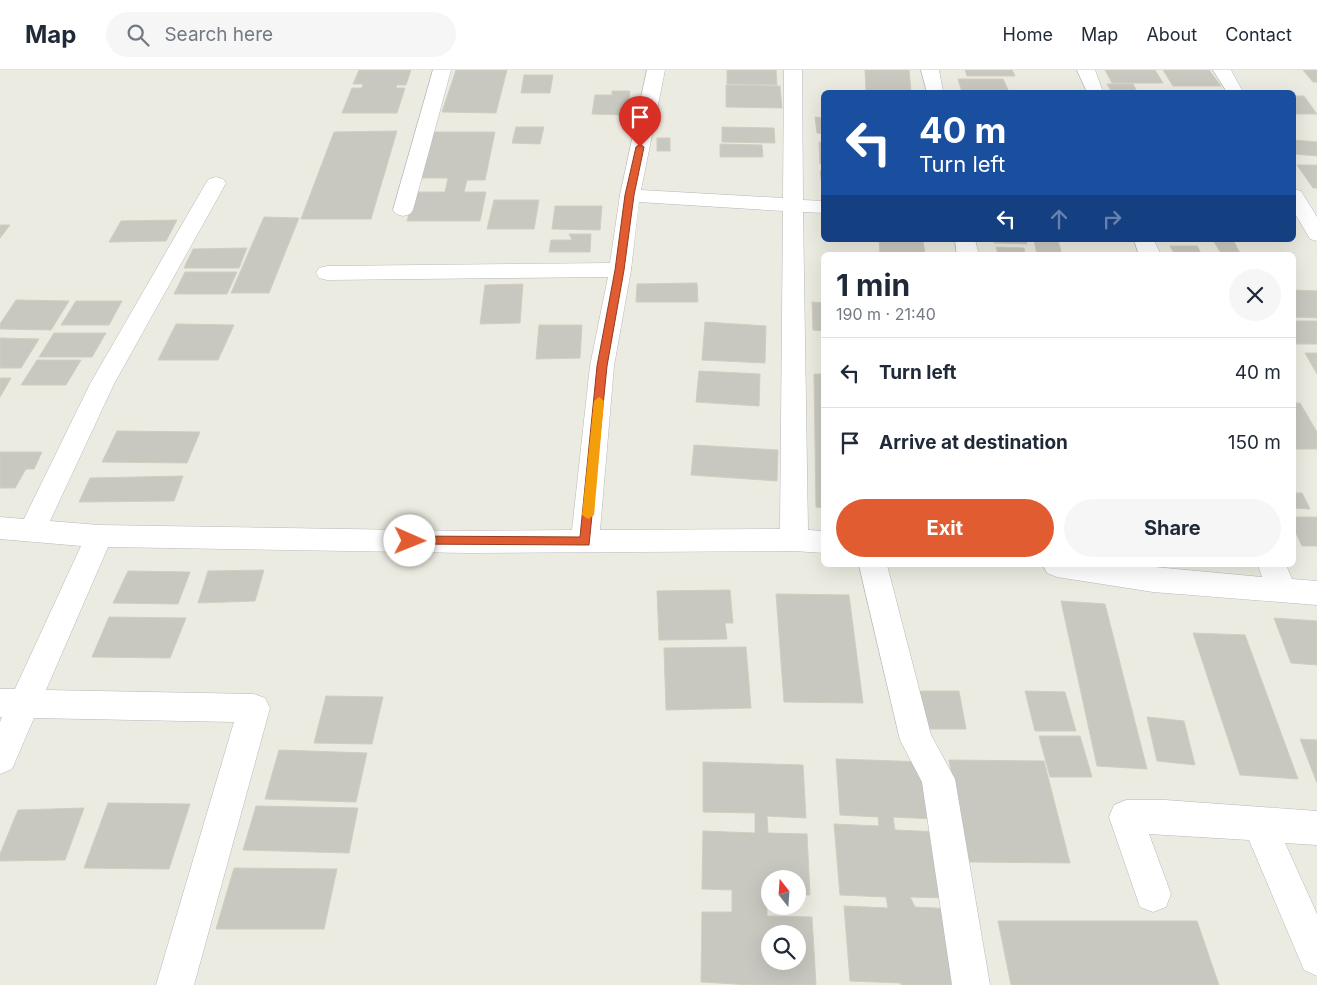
<!DOCTYPE html>
<meta charset="utf-8">
<style>
:root{--surface:#fff;--page:#f6f6f7;--text:#1f2937;--muted:#747a83;--line:#e0e1e3;--accent:#e15c31}
body{margin:0;font-family:Inter,sans-serif;background:var(--page);color:var(--text);height:100vh;display:flex;flex-direction:column;font-size:19px;white-space:nowrap}
*{box-sizing:border-box;margin:0}
p{font-size:16px;color:var(--muted)}
.icon{flex:none;width:28px;height:28px;fill:none;stroke:currentColor;stroke-width:2;stroke-linecap:round;stroke-linejoin:round}
.map{position:relative;flex:1;overflow:hidden}
.sheet{position:absolute;left:821px;top:182px;width:475px;height:315px;display:flex;flex-direction:column;background:var(--surface);border-radius:8px;box-shadow:0 5px 20px #0002}
.sheet>*{flex:none}
.top-card{position:absolute;left:821px;top:20px;width:475px;height:152px;border-radius:8px;box-shadow:0 5px 20px #0002;background:#1a4fa0;color:#fff;overflow:hidden}
.needle{width:32px;rotate:343deg}
.fabs{position:absolute;left:761px;top:800px;display:grid;gap:10px}
.fabs a{display:grid;place-items:center;width:45px;height:45px;border-radius:50%;background:var(--surface);box-shadow:0 5px 20px #0002;font-size:25px}
.pin{position:absolute;display:grid;place-items:center;width:42px;height:42px;color:#fff;margin:-51px -21px;border-radius:50% 50% 50% 0;rotate:-45deg;box-shadow:0 0 5px #0007}
.pin .icon{rotate:45deg}
.me{position:absolute;width:55px;margin:-28px;rotate:91deg;stroke-linejoin:round;filter:drop-shadow(0 0 4px #0008)}
.turn{display:flex;align-items:center;gap:18px;height:105px;padding:0 15px;font-size:22px}
.turn .icon{width:65px;height:65px;stroke-width:2.5}
.turn b{display:block;font-size:35px;line-height:42px}
.lanes{display:flex;align-items:center;height:48px;padding:0 15px;background:#0003;justify-content:center;gap:25px;direction:ltr}
.lanes .off{opacity:.35}
.round{display:grid;place-items:center;flex:none;width:52px;height:52px;border-radius:26px;background:var(--page)}
.headline{display:flex;align-items:center;justify-content:space-between;height:85px;padding:0 15px}
h1{font-size:30px;font-weight:700;line-height:38px}
.cta{display:flex;gap:10px;margin-top:auto;padding:10px 15px}
.cta a{flex:1;height:58px;border-radius:30px;background:var(--accent);color:#fff;font-size:20px;font-weight:700;line-height:58px;text-align:center}
.cta a+a{background:var(--page);color:var(--text)}
ul{padding:0;list-style:none}
li{display:flex;align-items:center;gap:15px;height:70px;padding:0 15px;border-top:1px solid var(--line)}
li div{flex:1}
li b{display:block;font-size:19px}
li em{font-style:normal}
header{display:flex;align-items:center;gap:30px;box-sizing:border-box;height:70px;padding:0 25px;background:var(--surface);border-bottom:1px solid var(--line)}
header strong{font-size:24px}
nav{display:flex;gap:28px;margin-inline-start:auto;font-size:18px}
.search{width:350px;height:45px;background:var(--page);display:flex;align-items:center;gap:12px;box-sizing:border-box;padding:0 18px;border-radius:28px;color:var(--muted);font-size:19px}
.map>svg:first-child{display:block}
.building{fill:#c8c8c0;stroke:#d0cebf;fill-rule:evenodd}
.lines{fill:none;stroke-linecap:round;stroke-linejoin:round}
.minor-casing{stroke:#b6b8bd;stroke-width:1}
.minor{fill:#fff;fill-rule:evenodd}
.route{fill:#e15c31;stroke:#923c20}
.slow{fill:#f59e0b}
</style>
<header>
<strong>Map</strong>
<div class="search"><svg class="icon" aria-label="search" viewBox="0 0 24 24"><circle cx="10" cy="10" r="6"/><path d="M15 15l6 6"/></svg>Search here</div>
<nav><a>Home</a><a>Map</a><a>About</a><a>Contact</a></nav>
</header>
<div class="map">
<svg width="1317" height="915" viewBox="0 0 1317 915">
<rect width="100%" height="100%" fill="#ecebe1"/>
<g class="building">
<polygon points="359,0 411,0 406,15 397,15 396,18 405,18 397,43 342,43 352,18 362,18 363,14 353,14"/>
<polygon points="456,0 507,0 496,43 442,42"/>
<polygon points="727,0 776,0 777,15 727,14"/>
<polygon points="865,0 909,0 911,22 866,21"/>
<polygon points="965,0 1012,0 1015,6 967,6"/>
<polygon points="1105,0 1155,0 1163,13 1112,13"/>
<polygon points="1163,0 1209,0 1221,16 1173,16"/>
<polygon points="1303,0 1317,0 1317,12 1313,12"/>
<polygon points="524,5 553,5 550,23 521,23"/>
<polygon points="958,9 1003,9 1009,22 962,22"/>
<polygon points="1107,14 1133,14 1137,22 1112,22"/>
<polygon points="726,15 780,16 782,38 726,37"/>
<polygon points="612,21 630,21 627,45 592,44 595,25 612,25"/>
<polygon points="1294,26 1304,26 1317,44 1294,44"/>
<polygon points="815,47 824,48 824,64 817,63"/>
<polygon points="516,57 544,57 540,74 512,73"/>
<polygon points="722,57 774,58 775,73 722,72"/>
<polygon points="397,61 371,149 301,149 334,62"/>
<polygon points="429,62 495,62 485,110 467,110 464,122 486,122 480,151 407,151 415,122 445,122 448,108 415,108"/>
<rect x="657" y="68" width="13" height="13"/>
<polygon points="1294,70 1317,72 1317,86 1294,84"/>
<polygon points="819,72 824,72 824,94 820,94"/>
<polygon points="720,74 762,75 763,87 720,87"/>
<polygon points="1297,95 1317,95 1317,118 1313,118"/>
<polygon points="820,101 824,101 824,124 823,124"/>
<polygon points="494,130 539,130 534,159 487,159"/>
<polygon points="555,136 602,136 600,160 552,159"/>
<polygon points="264,147 299,148 269,223 231,223"/>
<polygon points="177,150 166,171 109,172 121,151"/>
<polygon points="0,155 10,155 0,168"/>
<polygon points="569,164 591,164 590,182 549,182 551,170 572,170"/>
<polygon points="879,170 923,170 925,185 880,185"/>
<polygon points="994,170 1026,170 1027,174 994,173"/>
<polygon points="1034,170 1058,170 1062,185 1037,185"/>
<polygon points="1213,170 1233,170 1241,185 1222,185"/>
<polygon points="1170,176 1197,176 1202,185 1175,185"/>
<polygon points="996,177 1024,178 1025,185 998,185"/>
<polygon points="247,178 239,198 184,198 193,179"/>
<polygon points="185,202 237,202 227,224 174,224"/>
<polygon points="697,213 698,232 636,232 637,214"/>
<polygon points="523,214 520,253 480,254 485,215"/>
<polygon points="1294,220 1317,221 1317,248 1294,247"/>
<polygon points="16,230 69,231 51,260 0,259 0,254"/>
<polygon points="76,231 122,231 109,255 61,255"/>
<polygon points="812,232 824,233 824,261 813,260"/>
<polygon points="1294,251 1317,251 1317,274 1295,274"/>
<polygon points="705,252 766,256 765,293 702,290"/>
<polygon points="176,254 234,255 218,290 158,290"/>
<polygon points="539,255 582,255 580,288 536,289"/>
<polygon points="54,263 106,263 92,287 39,287"/>
<polygon points="0,268 39,269 21,298 0,298"/>
<polygon points="1305,283 1317,283 1317,304"/>
<polygon points="37,290 81,290 66,315 21,315"/>
<polygon points="699,301 760,304 759,336 696,332"/>
<polygon points="814,304 824,304 824,438 816,437"/>
<polygon points="0,308 11,308 0,327"/>
<polygon points="1294,333 1300,333 1317,362 1317,379 1294,379"/>
<polygon points="117,361 200,362 187,393 102,392"/>
<polygon points="694,375 778,380 777,411 691,405"/>
<polygon points="0,382 42,382 34,399 26,399 15,418 0,418"/>
<polygon points="183,406 174,431 79,432 90,408"/>
<polygon points="1294,423 1302,423 1310,439 1294,438"/>
<polygon points="1294,447 1317,447 1317,476 1302,476 1294,459"/>
<polygon points="264,500 255,531 198,533 208,501"/>
<polygon points="128,501 190,502 178,534 113,533"/>
<polygon points="730,520 733,553 725,553 727,569 659,570 657,521"/>
<polygon points="776,524 849,525 863,633 784,632"/>
<polygon points="1061,531 1105,534 1147,699 1097,696"/>
<polygon points="109,547 186,548 170,588 92,587"/>
<polygon points="1274,548 1317,551 1317,595 1291,593"/>
<polygon points="1193,563 1245,565 1298,709 1240,705"/>
<polygon points="746,577 751,638 666,640 664,578"/>
<polygon points="913,621 959,621 966,659 920,659"/>
<polygon points="1025,621 1065,622 1076,661 1035,661"/>
<polygon points="326,626 383,627 372,674 314,673"/>
<polygon points="1147,647 1184,651 1195,695 1157,691"/>
<polygon points="1039,666 1080,666 1092,707 1050,707"/>
<polygon points="1300,669 1317,670 1317,713"/>
<polygon points="279,680 367,683 356,732 265,729"/>
<polygon points="836,689 927,692 935,749 893,747 895,760 940,762 948,828 910,827 915,837 955,839 966,915 901,915 901,913 850,911 844,836 888,838 886,827 840,825 834,754 879,756 878,747 840,745"/>
<polygon points="949,690 1044,691 1070,793 968,792"/>
<path d="M703,692L803,695L806,748L767,746L768,763L807,764L810,825H798V809H770V824H767V846L812,847L816,915H752L701,912L702,842H732V820L702,819L703,761L755,763V743L703,742ZM770,864H798V891H770Z"/>
<polygon points="108,733 190,734 169,799 84,798"/>
<polygon points="256,736 358,738 349,783 243,780"/>
<polygon points="84,738 65,790 0,791 0,784 18,740"/>
<polygon points="234,798 337,799 324,859 216,859"/>
<polygon points="998,851 1197,851 1219,915 1011,915"/>
</g>
<g class="lines">
<defs>
<g id="minor">
<polygon points="433,0 451,0 413,140 410,144 403,146 396,144 393,140"/>
<path d="M647,0H665L641,120L783,128L784,0H802L803,130L824,131V143L803,142L808,460L824,461V483L794,481L469,483L108,477L46,620L254,624L265,628L270,638L194,915H156L234,652L34,648L12,699L0,704V652L2,647H0V619H15L81,476L0,469V447L24,449L90,314L206,113L209,109L216,107L223,109L226,113L114,314L50,451L99,455L469,461L572,460L590,296L608,207L327,210L319,208L316,203L319,198L327,196L610,193L620,125ZM639,132L783,141L780,459L600,460L614,296L631,200Z"/>
<polygon points="921,0 939,0 943,22 927,22"/>
<polygon points="1077,0 1095,0 1103,22 1087,22"/>
<polygon points="1213,0 1231,0 1243,22 1227,22"/>
<polygon points="1294,119 1301,121 1317,147 1317,171 1310,169 1294,142"/>
<polygon points="955,170 975,170 979,185 957,185"/>
<polygon points="1134,170 1154,170 1161,185 1139,185"/>
<polygon points="859,495 887,495 931,665 955,709 990,915 952,915 922,712 900,670"/>
<polygon points="1043,495 1133,495 1262,507 1258,495 1286,495 1292,509 1317,511 1317,535 1153,522 1057,507 1047,503"/>
<polygon points="1126,730 1165,730 1317,741 1317,775 1285,773 1317,844 1317,906 1304,900 1249,770 1149,764 1171,824 1166,837 1153,842 1140,837 1109,747 1114,735"/>
</g>
</defs>
<use href="#minor" class="minor-casing"/>
<use href="#minor" class="minor"/>
</g>
<polygon class="route" points="640,74 644,77 634,125 624,200 607,296 589,475 406,474 404,471 406,468 410,466 580,467 597,296 615,200 625,125 636,77"/>
<polygon class="slow" points="599,327 604,331 594,445 588,449 582,445 594,331"/>
</svg>
<div class="fabs">
<a><svg class="needle" viewBox="-14 -14 28 28"><path d="M0-13l5 13h-10z" fill="#e53935"/><path d="M0 13l5-13h-10z" fill="#747a83"/></svg></a>
<a><svg class="icon" aria-label="search" viewBox="0 0 24 24"><circle cx="10" cy="10" r="6"/><path d="M15 15l6 6"/></svg></a>
</div>
<div class="pin" style="left:640px;top:77px;background:#d93025"><svg class="icon" aria-label="arrive" viewBox="0 0 24 24"><path d="M6 21V4h12l-3 4 3 4H6"/></svg></div>
<svg class="me" style="left:410px;top:471px" viewBox="-20 -20 40 40"><circle r="19" fill="#fff"/><path d="M0-13L10 11 0 6-10 11z" fill="#e15c31"/></svg>
<div class="top-card">
<div class="turn"><svg class="icon" aria-label="left" viewBox="0 0 24 24"><path d="M17 20v-9H6M10 6l-5 5 5 5"/></svg><div><b>40 m</b>Turn left</div></div>
<div class="lanes"><svg class="icon" aria-label="left" viewBox="0 0 24 24"><path d="M17 20v-9H6M10 6l-5 5 5 5"/></svg><svg class="icon off" aria-label="ahead" viewBox="0 0 24 24"><path d="M12 20V5M6 11l6-6 6 6"/></svg><svg class="icon off" aria-label="right" viewBox="0 0 24 24"><path d="M7 20v-9h11M14 6l5 5-5 5"/></svg></div>
</div>
<section class="sheet">
<div class="headline"><div><h1>1 min</h1><p>190 m · 21:40</p></div><a class="round"><svg class="icon" aria-label="close" viewBox="0 0 24 24"><path d="M6 6l12 12M18 6L6 18"/></svg></a></div>
<ul>
<li><svg class="icon" aria-label="left" viewBox="0 0 24 24"><path d="M17 20v-9H6M10 6l-5 5 5 5"/></svg><div><b>Turn left</b></div><em>40 m</em></li>
<li><svg class="icon" aria-label="arrive" viewBox="0 0 24 24"><path d="M6 21V4h12l-3 4 3 4H6"/></svg><div><b>Arrive at destination</b></div><em>150 m</em></li>
</ul>
<div class="cta"><a>Exit</a><a>Share</a></div>
</section>
</div>
